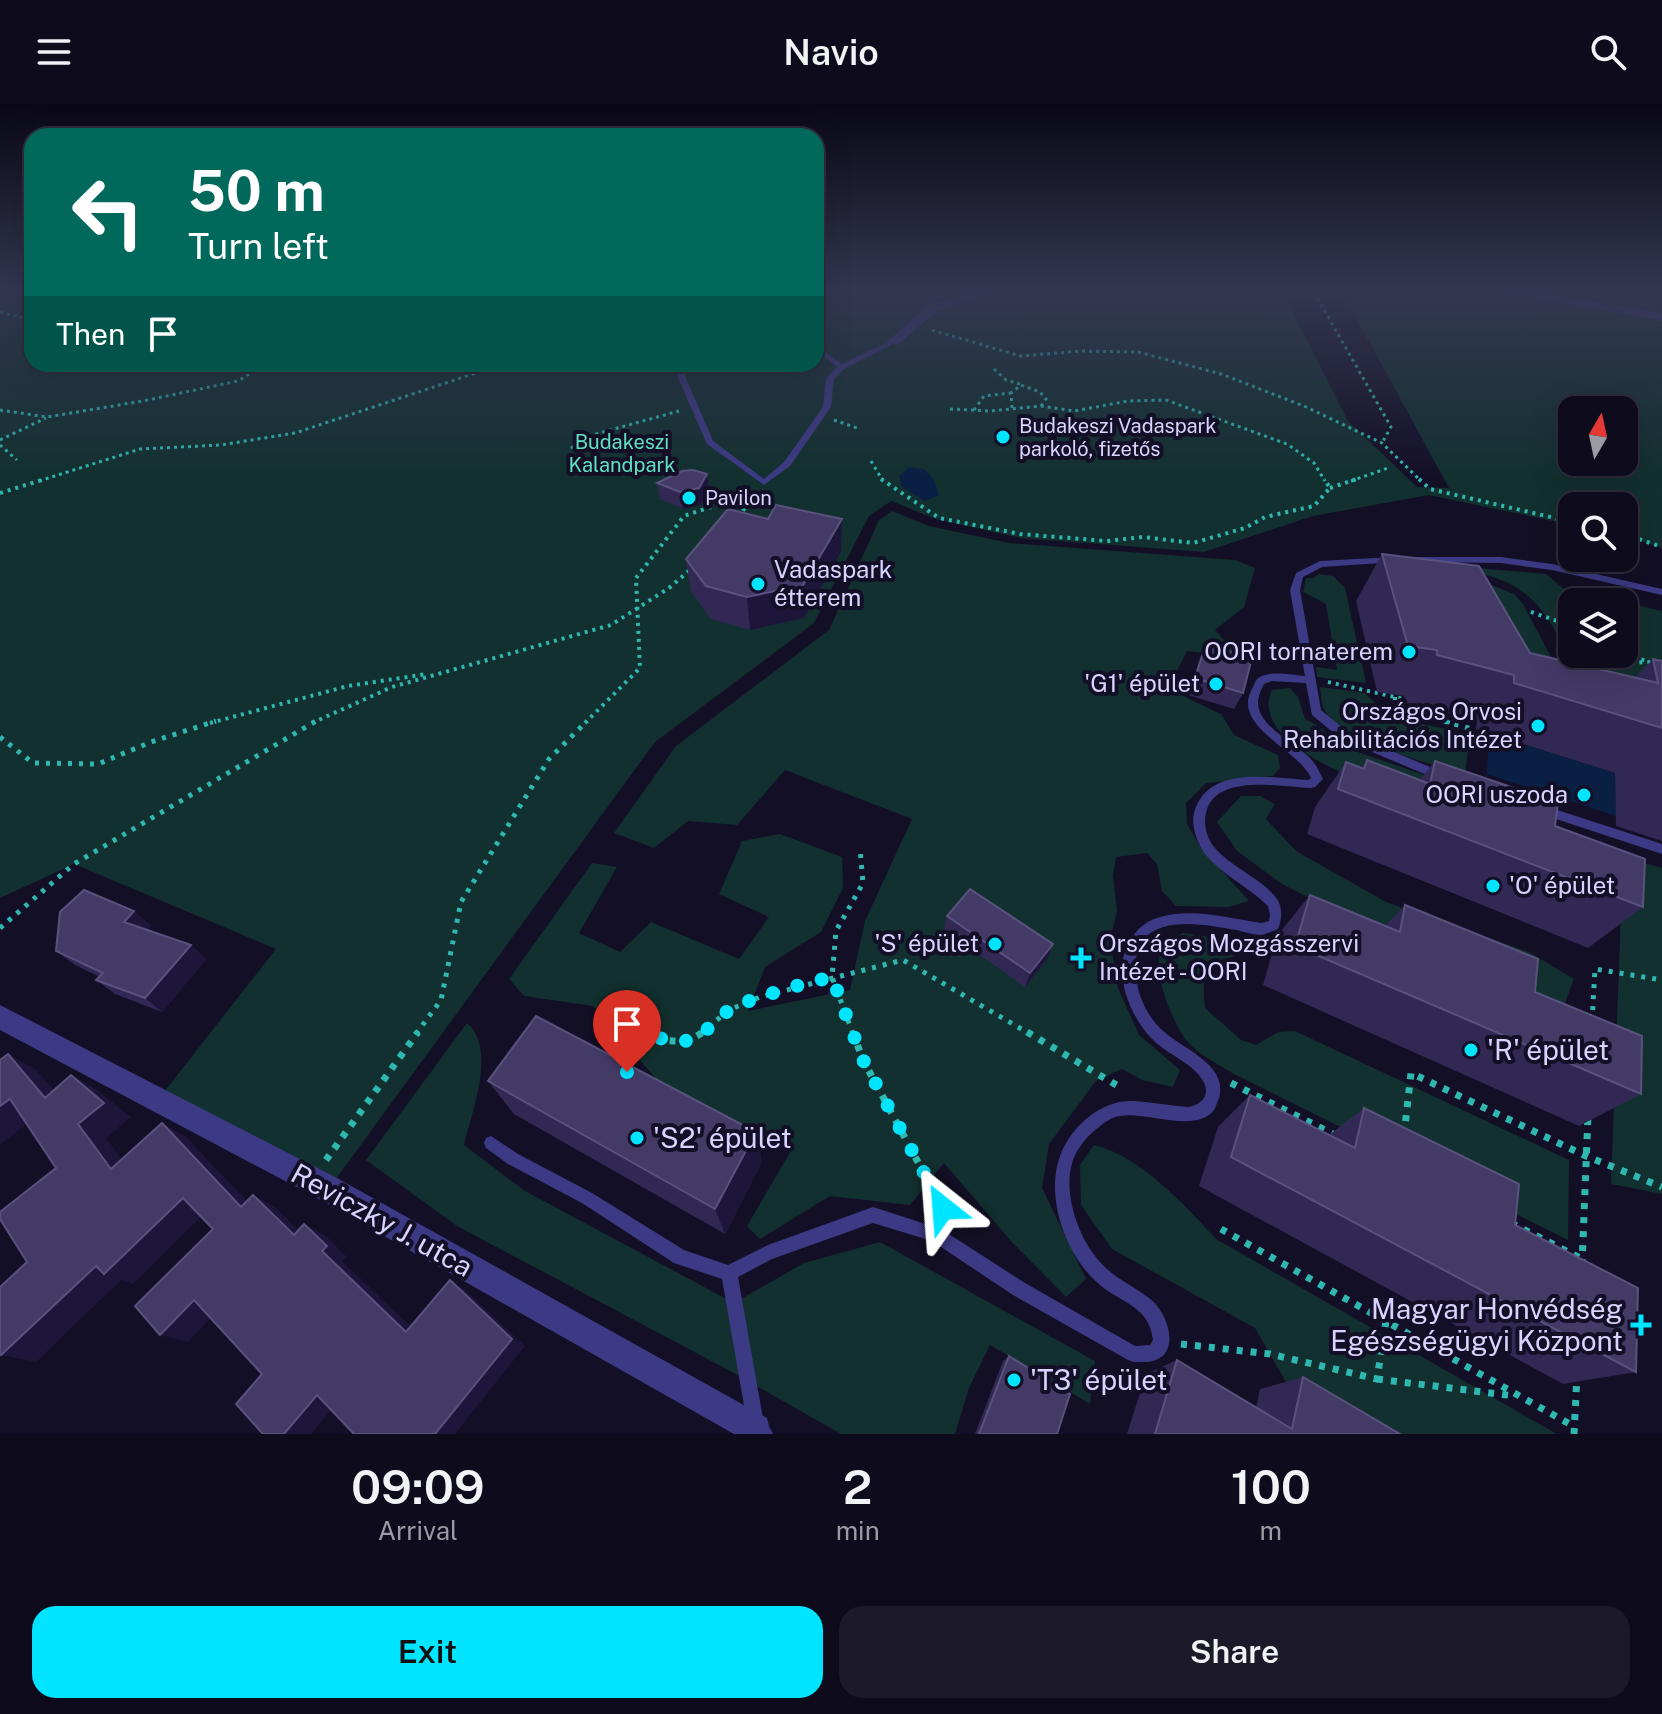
<!DOCTYPE html>
<meta charset="utf-8">
<style>
:root{--surface:#0e0b1c;--page:#1c1929;--text:#f1f3f6;--muted:#9b9ba3;--line:#2e2b3b;--accent:#00e5ff}
body{margin:0;font-family:"Public Sans",sans-serif;background:var(--page);color:var(--text);height:100vh;display:flex;flex-direction:column;font-size:30px;white-space:nowrap}
*{box-sizing:border-box;margin:0}
p{font-size:26px;color:var(--muted)}
.icon{flex:none;width:44px;height:44px;fill:none;stroke:currentColor;stroke-width:2;stroke-linecap:round;stroke-linejoin:round}
.map{position:relative;height:1330px;overflow:hidden}
.sheet{display:flex;flex-direction:column;background:var(--surface);flex:1}
.sheet>*{flex:none}
.top-card{position:absolute;left:24px;top:24px;width:800px;height:244px;border-radius:24px;box-shadow:0 8px 32px #0002,0 0 0 2px var(--line);background:#00695c;color:#fff;overflow:hidden}
.needle{width:52px;rotate:9deg}
.fabs{position:absolute;left:1558px;top:292px;display:grid;gap:16px}
.fabs a{display:grid;place-items:center;width:80px;height:80px;border-radius:16px;background:var(--surface);box-shadow:0 8px 32px #0002,0 0 0 2px var(--line);font-size:40px}
.pin{position:absolute;display:grid;place-items:center;width:68px;height:68px;color:#fff;margin:-82px -34px;border-radius:50% 50% 50% 0;rotate:-45deg;box-shadow:0 0 8px #0007}
.pin .icon{rotate:45deg}
.me{position:absolute;width:88px;margin:-44px;rotate:332deg;stroke-linejoin:round;filter:drop-shadow(0 0 6px #0008)}
.turn{display:flex;align-items:center;gap:28px;height:168px;padding:0 32px;font-size:36px}
.turn .icon{width:104px;height:104px;stroke-width:2.5}
.turn b{display:block;font-size:56px;line-height:68px}
.then{display:flex;align-items:center;height:76px;padding:0 32px;background:#0003;gap:16px;font-size:30px}
.eta{display:flex;justify-content:space-evenly;align-items:center;height:136px;text-align:center}
.eta b{font-size:48px;font-weight:600;line-height:56px}
.button{display:flex;gap:16px;margin-top:auto;padding:16px 32px}
.button a{flex:1;height:92px;border-radius:24px;background:var(--accent);color:#111;font-size:32px;font-weight:600;line-height:92px;text-align:center}
.button a+a{background:var(--page);color:var(--text)}
header{display:flex;justify-content:space-between;align-items:center;height:104px;padding:0 32px;background:var(--surface);font-size:36px;font-weight:600}
.map>svg:first-child{display:block}
.green{fill:#12302f;fill-rule:evenodd}
.water{fill:#0a1f44}
.lines{fill:none;stroke-linecap:round;stroke-linejoin:round}
.path-far3{stroke:#2fb8b0;stroke-width:3;stroke-dasharray:3 4;stroke-linecap:butt}
.path-far2{stroke:#2fb8b0;stroke-width:4;stroke-dasharray:3 5;stroke-linecap:butt}
.path-far1{stroke:#2fb8b0;stroke-width:5;stroke-dasharray:4 7;stroke-linecap:butt}
.path{stroke:#2fb8b0;stroke-width:7;stroke-dasharray:6 8;stroke-linecap:butt}
.service{fill:#3d3a85;fill-rule:evenodd}
.minor{fill:#3d3a85;fill-rule:evenodd}
.wall{fill:#312854}
.shaded-wall{fill:#1d163a}
.building{fill:#433a66;stroke:#5a527e;stroke-width:2}
.route{stroke:#00e5ff;stroke-width:14;stroke-dasharray:0 25.2}
.poi-dot{fill:#00e5ff;stroke:#130f26;stroke-width:3}
.labels{text-anchor:middle;stroke-width:8;stroke-linejoin:round;paint-order:stroke}
.far-poi-label{font-size:20px;fill:#d9d4ff;stroke:#130f26;text-anchor:start}
.far-park-label{font-size:20px;fill:#5fe0c0;stroke:#130f26}
.poi-label{font-size:24px;fill:#d9d4ff;stroke:#130f26;text-anchor:end}
.near-poi-label{font-size:28px;fill:#d9d4ff;stroke:#130f26;text-anchor:start}
.near-street-label{font-size:28px;fill:#d9d4ff;stroke:#130f26}
</style>
<header><svg class="icon" aria-label="menu" viewBox="0 0 24 24"><path d="M4 6h16M4 12h16M4 18h16"/></svg>Navio<svg class="icon" aria-label="search" viewBox="0 0 24 24"><circle cx="10" cy="10" r="6"/><path d="M15 15l6 6"/></svg></header>
<div class="map">
<svg width="1662" height="1330" viewBox="0 0 1662 1330">
<rect width="100%" height="100%" fill="#130f26"/>
<g class="green">
<path d="M0,188H32V260H816V188H1283L1348,317L1417,383L1449,384L1342,188H1662V444L1624,431V402H1572V421L1429,391L1313,412L1204,448L1020,434L936,415L891,397L869,412L814,519L655,638L330,1083L164,988L276,845L74,760L0,794ZM1572,306H1624V358H1572Z"/>
<polygon points="892,407 929,422 1009,439 1235,456 1255,464 1244,503 1215,526 1239,553 1187,547 1168,585 1221,610 1234,631 1278,651 1280,664 1273,672 1206,679 1186,699 1187,720 1200,742 1249,797 1229,803 1176,802 1162,787 1157,760 1147,749 1116,753 1113,772 1117,807 1110,836 1118,884 1139,931 1180,966 1173,983 1142,976 1122,965 1096,977 1049,1040 1042,1084 1086,1175 1066,1193 1011,1137 944,1059 910,1101 830,1092 760,1135 747,1122 792,1045 658,977 593,902 524,892 509,875 592,759 617,763 579,829 620,848 651,818 739,855 769,813 719,790 742,737 780,730 842,753 843,784 821,828 765,863 748,907 850,886 865,817 912,715 785,666 737,721 688,717 654,744 614,729 676,642 829,526 879,416"/>
<path d="M1476,464L1546,470L1563,484L1662,507V611L1584,582C1552,525 1544,480 1472,468ZM1572,498H1624V550H1572Z"/>
<polygon points="1319,470 1333,472 1345,484 1366,579 1317,573 1316,563 1337,566 1326,500 1303,488 1306,474 1314,474"/>
<polygon points="1484,478 1514,490 1523,500 1567,583 1454,483"/>
<path d="M1320,583L1365,589C1391,619 1432,621 1470,630L1465,671C1432,660 1342,637 1325,607C1321,601 1321,590 1320,583Z"/>
<path d="M1290,584L1298,593L1305,615C1323,622 1332,636 1349,645L1517,703C1481,698 1443,697 1407,690C1368,683 1247,639 1272,586Z"/>
<polygon points="1241,692 1260,692 1275,700 1266,715 1296,747 1386,798 1529,848 1574,875 1560,912 1400,840 1282,780 1237,747 1217,718"/>
<polygon points="1623,753 1662,764 1662,1090 1611,1080"/>
<path d="M1183,829L1224,835L1237,847L1236,852C1203,858 1202,875 1205,904L1241,936L1256,941L1278,928L1295,927L1569,1056L1568,1136L1232,969C1218,960 1197,950 1187,937C1173,920 1152,869 1161,849C1165,839 1175,834 1183,829Z"/>
<path d="M467,919C497,944 472,1008 464,1041L525,1087L734,1199L804,1159L880,1138L1095,1257L1090,1300L990,1241L969,1284L955,1330H841L732,1268L457,1122L366,1056Z"/>
<path d="M1094,1041C1140,1052 1185,1101 1216,1135L1557,1330H1383L1286,1278L1255,1224L1112,1145L1081,1101L1080,1061Z"/>
</g>
<g class="water">
<polygon points="909,363 924,365 934,376 939,391 925,397 902,383 899,372"/>
<polygon points="1490,630 1615,669 1616,712 1486,670"/>
</g>
<g class="lines">
<g class="path-far3">
<polyline points="1314,188 1391,323 1382,339"/>
<polyline points="0,208 32,216"/>
<polyline points="932,226 1020,252 1081,247 1138,248 1221,270 1304,302 1382,339 1421,377"/>
<polyline points="994,265 1006,276 1020,280"/>
<polyline points="1012,304 1011,289 1021,281 1040,288 1046,295 1041,302"/>
<polyline points="950,305 990,307 1041,302 1074,307 1128,297 1166,296 1287,340 1314,359 1325,377"/>
<polyline points="0,306 47,313 143,297 238,277 265,260"/>
<polyline points="974,306 984,292 1011,289"/>
<polyline points="834,316 860,325"/>
<polyline points="0,336 46,314"/>
<polyline points="0,341 17,356"/>
<polyline points="571,344 596,330 679,307"/>
<polyline points="871,357 883,377"/>
<polyline points="39,377 140,345 221,341 295,329 503,260"/>
<polyline points="1351,377 1388,364"/>
</g>
<g class="path-far2">
<polyline points="881,375 939,414 1020,430 1107,437 1143,433 1193,439 1245,424 1265,413 1314,402 1330,384 1324,375"/>
<polyline points="1419,375 1430,385 1572,418"/>
<polyline points="1330,384 1357,375"/>
<polyline points="0,389 45,375"/>
<polyline points="738,413 756,389"/>
<polyline points="1624,430 1662,443"/>
<polyline points="1531,508 1572,522"/>
<polyline points="1593,550 1617,559 1653,558"/>
<polyline points="1618,550 1648,557"/>
<polyline points="1328,578 1404,595"/>
<polyline points="1395,593 1395,603 1451,619"/>
<polyline points="210,619 348,582 427,570"/>
<polyline points="312,619 392,583 611,521 669,484 691,465"/>
<polyline points="585,619 640,564 636,474 684,412 753,389"/>
</g>
<g class="path-far1">
<polyline points="1444,617 1472,625"/>
<polyline points="0,633 33,659 98,660 151,638 216,617"/>
<polyline points="0,824 74,760 316,617"/>
<polyline points="1592,917 1595,865 1662,876"/>
<polyline points="416,930 441,896 461,798 549,655 587,617"/>
<polyline points="700,930 729,906 760,893 903,856 1030,930"/>
<polyline points="853,930 832,873 836,827 863,779 860,744"/>
</g>
<g class="path">
<polyline points="853,928 862,954 948,1114"/>
<polyline points="1027,928 1123,985"/>
<path d="M628,967C657,912 668,953 703,928"/>
<polyline points="1231,979 1337,1032"/>
<polyline points="1404,1031 1411,969 1586,1052 1662,1083"/>
<polyline points="326,1056 418,928"/>
<polyline points="1511,1119 1582,1155"/>
<polyline points="1221,1125 1575,1323"/>
<polyline points="1582,1161 1588,1011"/>
<polyline points="1181,1240 1270,1250 1377,1275 1386,1217"/>
<polyline points="1377,1275 1515,1292"/>
<polyline points="1574,1330 1577,1271"/>
</g>
<g class="service">
<polygon points="891,237 896,238 844,265 834,275 831,303 790,362 764,381 707,340 672,260 680,260 713,337 764,375 784,358 823,303 826,274 837,263 816,246 816,241 842,260"/>
<path d="M1393,453L1396,454V458L1322,463L1303,473L1300,486L1321,606L1349,629L1442,668L1444,671L1442,674H1434L1341,635L1312,611L1306,579L1272,577L1264,580C1262,584 1260,588 1259,592C1251,619 1294,638 1309,653C1316,660 1319,667 1323,675L1315,683L1311,684C1280,683 1215,669 1206,709C1203,720 1207,735 1215,744C1231,763 1264,776 1277,795C1283,804 1282,815 1278,825C1273,827 1266,830 1261,831C1254,831 1244,828 1237,826C1211,822 1164,811 1144,835C1136,844 1135,858 1136,870C1137,890 1146,910 1160,924C1179,944 1229,959 1219,994C1218,996 1215,1005 1214,1006C1196,1030 1145,1007 1120,1012C1112,1013 1105,1018 1099,1023C1088,1031 1078,1043 1073,1056C1062,1088 1078,1134 1100,1158C1114,1174 1132,1181 1149,1194C1170,1209 1183,1256 1146,1258C1139,1258 1135,1259 1128,1256L1013,1191L932,1137L873,1119L772,1155L738,1173L764,1320L770,1324L773,1330H749L722,1175L674,1159L582,1099L508,1060L486,1044L484,1039L486,1034L491,1032L518,1050L592,1089L684,1146L728,1161L768,1141L873,1103L941,1125L1025,1179L1135,1242L1150,1241L1153,1236C1149,1202 1123,1200 1100,1181C1065,1152 1043,1090 1062,1047C1074,1020 1103,995 1134,997C1152,998 1170,1002 1189,1003C1202,1000 1211,991 1203,977C1194,961 1174,953 1160,942C1134,922 1112,874 1127,843C1134,828 1142,819 1157,814C1191,803 1227,814 1261,819L1269,817L1270,811L1268,802C1249,783 1222,771 1205,750C1197,739 1191,722 1194,709C1207,660 1271,674 1309,676L1311,674C1299,646 1233,623 1251,587C1251,587 1256,577 1256,576C1267,565 1291,571 1305,572L1290,486L1296,469L1320,457Z"/>
<polygon points="1418,453 1501,453 1552,460 1662,485 1662,491 1552,466 1501,459 1415,458 1415,454"/>
<polygon points="1545,702 1662,740 1662,750 1541,710 1539,707 1541,704"/>
</g>
<g class="minor">
<polygon points="971,188 987,188 937,207 897,241 887,238 929,201"/>
<polygon points="1507,188 1531,188 1662,209 1662,217"/>
<polygon points="0,901 337,1074 767,1314 771,1330 734,1330 317,1094 0,926"/>
</g>
</g>
<g class="wall">
<polygon points="707,370 709,387 701,401 683,405 660,395 657,379"/>
<polygon points="841,448 804,514 750,526 711,515 691,488 686,455"/>
<polygon points="1382,450 1530,549 1635,573 1653,555 1662,557 1662,737 1616,722 1615,669 1476,625 1477,617 1404,598 1404,592 1377,588 1356,497"/>
<polygon points="1206,540 1243,589 1234,605 1188,591 1199,557"/>
<polygon points="1367,656 1420,676 1435,657 1555,722 1643,803 1588,844 1307,730 1315,703 1346,658 1361,664"/>
<polygon points="1310,791 1385,822 1405,801 1535,888 1641,990 1579,1022 1263,881 1277,832"/>
<polygon points="134,807 151,822 147,826 191,841 206,855 162,908 115,890 96,876 100,873 75,861 56,847"/>
<polygon points="947,812 1053,840 1047,855 1025,883 944,826"/>
<polygon points="488,977 756,1028 762,1058 725,1130 514,1010"/>
<polygon points="1250,991 1329,1031 1364,1004 1515,1121 1636,1268 1563,1280 1199,1082 1218,1023"/>
<polygon points="1009,1252 1057,1330 975,1330 1003,1257"/>
<polygon points="1177,1256 1256,1304 1260,1285 1303,1273 1400,1330 1127,1330 1146,1270"/>
</g>
<g class="shaded-wall">
<polygon points="707,370 709,387 701,401 683,405 680,388"/>
<polygon points="842,415 841,448 804,514 750,526 747,493"/>
<polygon points="134,807 151,822 141,832 124,818"/>
<polygon points="1053,840 1047,855 1025,883 1030,869"/>
<polygon points="191,841 206,855 162,908 145,894"/>
<polygon points="8,950 36,966 73,1009 45,994"/>
<polygon points="71,971 97,986 131,1013 106,1034 138,1078 111,1065 78,1020"/>
<polygon points="10,995 39,1010 0,1041 0,1002"/>
<polygon points="162,1019 186,1033 264,1115 241,1103"/>
<polygon points="756,1028 762,1058 725,1130 715,1105"/>
<polygon points="253,1091 275,1103 315,1142 294,1131"/>
<polygon points="183,1094 208,1106 133,1180 121,1176 36,1258 1,1251 96,1162"/>
<polygon points="304,1120 325,1131 347,1153 342,1157 424,1235 406,1228 322,1147"/>
<polygon points="450,1176 465,1186 525,1242 455,1330 435,1330"/>
<polygon points="194,1196 220,1204 188,1238 160,1231"/>
<polygon points="317,1291 339,1296 311,1330 284,1330"/>
</g>
<g class="building">
<polygon points="693,366 707,370 699,384 680,388 657,379 682,367"/>
<polygon points="776,401 842,415 803,481 747,493 706,482 686,455 728,405 768,415"/>
<polygon points="1382,450 1479,462 1530,549 1658,579 1653,555 1662,557 1662,624 1514,579 1514,571 1437,551 1437,546 1408,542"/>
<polygon points="1206,540 1252,554 1243,589 1195,574"/>
<polygon points="1367,656 1430,680 1435,657 1558,699 1555,722 1645,755 1643,803 1338,685 1346,658 1364,665"/>
<polygon points="970,785 1053,840 1030,869 947,812"/>
<polygon points="84,786 134,807 124,818 191,841 145,894 96,876 103,869 56,847 60,808"/>
<polygon points="1310,791 1400,828 1405,801 1538,855 1535,888 1642,932 1641,990 1295,842"/>
<polygon points="536,912 756,1028 715,1105 488,977"/>
<polygon points="8,950 45,994 71,971 104,999 78,1020 111,1065 162,1019 241,1103 253,1091 294,1131 304,1120 327,1142 322,1147 406,1228 450,1176 512,1235 435,1330 354,1330 317,1291 284,1330 263,1330 236,1300 262,1270 194,1196 160,1231 135,1202 213,1125 183,1094 104,1170 96,1162 1,1251 0,1250 0,1183 27,1158 0,1115 0,1108 56,1064 10,995 0,1002 0,956"/>
<polygon points="1250,991 1355,1044 1364,1004 1519,1080 1515,1121 1638,1184 1636,1268 1231,1053"/>
<polygon points="1009,1252 1070,1290 1057,1330 979,1330"/>
<polygon points="1177,1256 1292,1325 1303,1273 1400,1330 1155,1330"/>
</g>
<linearGradient id="sky" x2="0" y2="1"><stop stop-color="#0a0815"/><stop offset="0.5" stop-color="#333752"/><stop offset="1" stop-color="#333752" stop-opacity="0"/></linearGradient>
<rect width="1662" height="374" fill="url(#sky)"/>
<g class="lines">
<path class="route" d="M627,968L639,946L660,934C704,949 709,912 741,900C770,889 802,880 832,873L862,954L943,1104"/>
</g>
<g class="poi-dot">
<circle cx="1003" cy="333" r="8"/>
<circle cx="689" cy="394" r="8"/>
<circle cx="758" cy="480" r="8"/>
<circle cx="1409" cy="548" r="8"/>
<circle cx="1216" cy="580" r="8"/>
<circle cx="1538" cy="622" r="8"/>
<circle cx="1584" cy="691" r="8"/>
<circle cx="1493" cy="782" r="8"/>
<circle cx="995" cy="840" r="8"/>
<path d="M1077 842h8v8h8v8h-8v8h-8v-8h-8v-8h8z"/>
<circle cx="1471" cy="946" r="8"/>
<circle cx="637" cy="1034" r="8"/>
<path d="M1637 1209h8v8h8v8h-8v8h-8v-8h-8v-8h8z"/>
<circle cx="1014" cy="1276" r="8"/>
</g>
<g class="labels">
<g class="far-poi-label">
<text x="1019" y="329">Budakeszi Vadaspark<tspan x="1019" dy="23">parkoló, fizetős</tspan></text>
<text x="705" y="401">Pavilon</text>
</g>
<g class="far-park-label">
<text x="622" y="345">Budakeszi<tspan x="622" dy="23">Kalandpark</tspan></text>
</g>
<g class="poi-label">
<text x="774" y="474" text-anchor="start">Vadaspark<tspan x="774" dy="28">étterem</tspan></text>
<text x="1393" y="556">OORI tornaterem</text>
<text x="1200" y="588">'G1' épület</text>
<text x="1522" y="616">Országos Orvosi<tspan x="1522" dy="28">Rehabilitációs Intézet</tspan></text>
<text x="1568" y="699">OORI uszoda</text>
<text x="1509" y="790" text-anchor="start">'O' épület</text>
<text x="979" y="848">'S' épület</text>
<text x="1099" y="848" text-anchor="start">Országos Mozgásszervi<tspan x="1099" dy="28">Intézet - OORI</tspan></text>
</g>
<g class="near-poi-label">
<text x="1487" y="956">'R' épület</text>
<text x="653" y="1044">'S2' épület</text>
<text x="1623" y="1215" text-anchor="end">Magyar Honvédség<tspan x="1623" dy="32">Egészségügyi Központ</tspan></text>
<text x="1030" y="1286">'T3' épület</text>
</g>
<g class="near-street-label">
<text transform="translate(382 1116) rotate(29)" y="10">Reviczky J. utca</text>
</g>
</g>
</svg>
<div class="fabs">
<a><svg class="needle" viewBox="-14 -14 28 28"><path d="M0-13l5 13h-10z" fill="#e53935"/><path d="M0 13l5-13h-10z" fill="#9b9ba3"/></svg></a>
<a><svg class="icon" aria-label="search" viewBox="0 0 24 24"><circle cx="10" cy="10" r="6"/><path d="M15 15l6 6"/></svg></a>
<a><svg class="icon" aria-label="layers" viewBox="0 0 24 24"><path d="M12 4l9 5-9 5-9-5zM3 14l9 5 9-5"/></svg></a>
</div>
<div class="pin" style="left:627px;top:968px;background:#d93025"><svg class="icon" aria-label="arrive" viewBox="0 0 24 24"><path d="M6 21V4h12l-3 4 3 4H6"/></svg></div>
<svg class="me" style="left:943px;top:1104px" viewBox="-20 -20 40 40"><path d="M0-17L14 15 0 8-14 15z" fill="#00e5ff" stroke="#fff" stroke-width="4"/></svg>
<div class="top-card">
<div class="turn"><svg class="icon" aria-label="left" viewBox="0 0 24 24"><path d="M17 20v-9H6M10 6l-5 5 5 5"/></svg><div><b>50 m</b>Turn left</div></div>
<div class="then">Then<svg class="icon" aria-label="arrive" viewBox="0 0 24 24"><path d="M6 21V4h12l-3 4 3 4H6"/></svg></div>
</div>
</div>
<section class="sheet">
<div class="eta">
<div><b>09:09</b><p>Arrival</p></div>
<div><b>2</b><p>min</p></div>
<div><b>100</b><p>m</p></div>
</div>
<div class="button"><a>Exit</a><a>Share</a></div>
</section>
